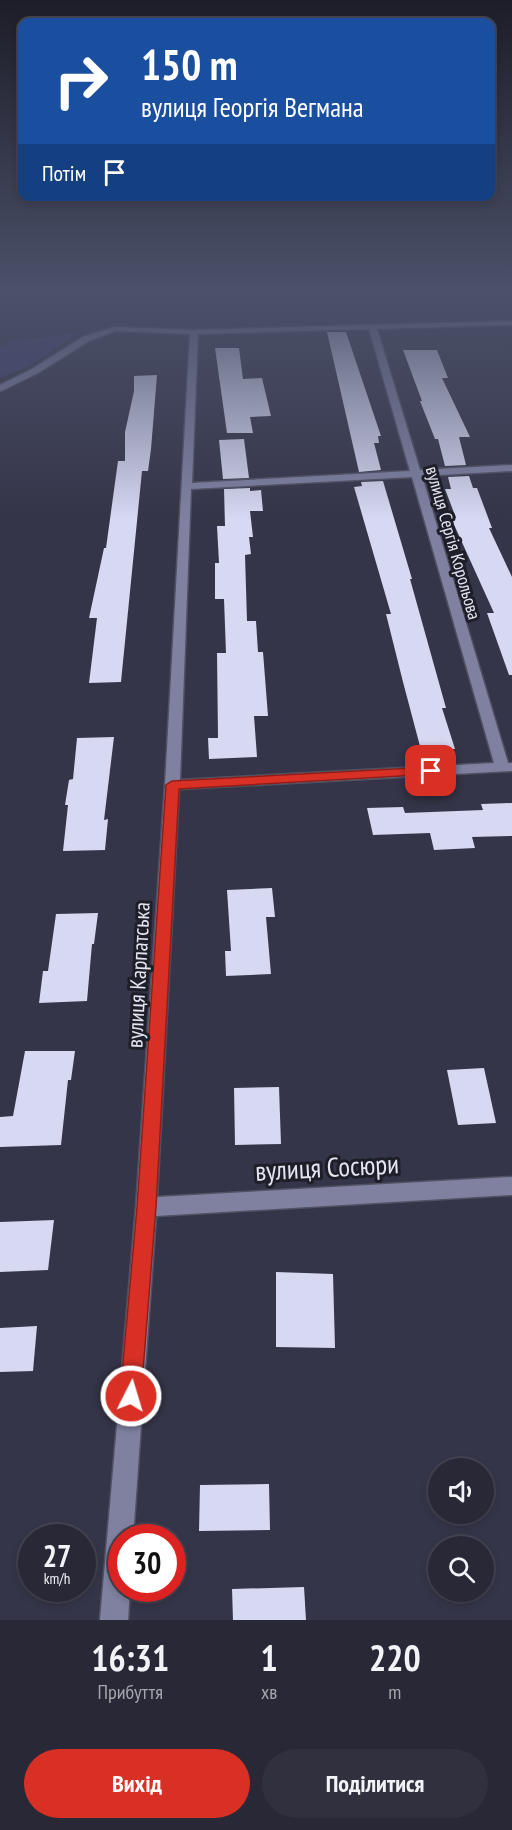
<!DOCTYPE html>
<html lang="uk">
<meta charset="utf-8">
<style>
:root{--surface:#282837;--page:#30303f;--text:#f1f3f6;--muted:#a5a6ad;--line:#444452;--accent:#d93025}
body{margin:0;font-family:"PT Sans Narrow",sans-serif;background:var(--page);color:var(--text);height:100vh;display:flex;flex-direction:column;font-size:22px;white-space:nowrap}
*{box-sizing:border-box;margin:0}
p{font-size:20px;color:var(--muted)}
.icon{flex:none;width:33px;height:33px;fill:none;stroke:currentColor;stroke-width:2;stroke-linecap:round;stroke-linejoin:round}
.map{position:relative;height:1620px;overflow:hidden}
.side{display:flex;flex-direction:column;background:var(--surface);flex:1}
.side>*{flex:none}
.top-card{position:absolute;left:18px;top:18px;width:477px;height:183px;border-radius:12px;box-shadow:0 3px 9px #0003,0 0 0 2px var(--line);background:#1a4fa0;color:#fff;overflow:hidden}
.controls{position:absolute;left:428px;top:1458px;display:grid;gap:12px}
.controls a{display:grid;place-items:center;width:66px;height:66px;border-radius:50%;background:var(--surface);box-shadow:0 3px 9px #0003,0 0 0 2px var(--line);font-size:30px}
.speed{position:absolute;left:18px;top:1524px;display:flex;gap:12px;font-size:30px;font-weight:700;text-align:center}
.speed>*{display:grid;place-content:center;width:78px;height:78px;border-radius:50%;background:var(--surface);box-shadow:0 3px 9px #0003,0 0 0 2px var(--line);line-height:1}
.speed small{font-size:15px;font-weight:400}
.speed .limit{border:9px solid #d22;background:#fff;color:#111}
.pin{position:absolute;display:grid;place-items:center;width:51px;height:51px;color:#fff;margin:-26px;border-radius:12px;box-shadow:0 3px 9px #0006}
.me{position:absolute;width:66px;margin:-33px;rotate:5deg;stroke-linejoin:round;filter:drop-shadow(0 0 4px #0008)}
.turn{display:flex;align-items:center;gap:21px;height:126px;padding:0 24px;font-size:27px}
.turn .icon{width:78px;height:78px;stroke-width:2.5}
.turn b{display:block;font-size:42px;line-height:51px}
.then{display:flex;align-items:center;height:57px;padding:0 24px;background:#0003;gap:12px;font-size:22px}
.eta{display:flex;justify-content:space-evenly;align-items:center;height:102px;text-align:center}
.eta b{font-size:36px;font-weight:800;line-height:42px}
.action{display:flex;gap:12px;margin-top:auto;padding:12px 24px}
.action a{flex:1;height:69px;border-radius:36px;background:var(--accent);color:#fff;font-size:24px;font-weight:800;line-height:69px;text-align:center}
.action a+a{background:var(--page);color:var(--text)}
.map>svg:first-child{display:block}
.green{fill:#3e3d6d}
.building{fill:#d7d8f1}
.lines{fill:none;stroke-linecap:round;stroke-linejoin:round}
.minor-casing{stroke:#515164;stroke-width:3}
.minor{fill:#8081a1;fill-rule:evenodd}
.route{fill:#d93025;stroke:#8d1f18;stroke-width:1.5}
.labels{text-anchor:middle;stroke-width:6;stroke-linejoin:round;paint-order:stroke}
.far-street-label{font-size:18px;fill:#e4e5f1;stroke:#1d1e27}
.street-label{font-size:22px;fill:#e4e5f1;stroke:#1d1e27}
.near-street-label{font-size:27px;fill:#e4e5f1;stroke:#1d1e27}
</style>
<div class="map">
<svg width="512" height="1620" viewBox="0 0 512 1620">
<rect width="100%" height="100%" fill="#353549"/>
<polygon class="green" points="79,333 28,366 0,378 0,347 14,341"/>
<g class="building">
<polygon points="327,332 346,332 381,436 378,436 379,443 374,443 381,470 359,472"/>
<polygon points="215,348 239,348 243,379 262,378 271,416 250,417 253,433 227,433"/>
<polygon points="403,350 437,350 448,378 442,378 470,437 459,437 466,465 445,466 438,439 435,439 420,401 422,401"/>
<polygon points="157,375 151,449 148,471 142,471 121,682 89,683 97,618 89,618 104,548 106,548 118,461 125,461 125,432 134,391 134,376"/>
<polygon points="244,439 249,478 223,479 219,440"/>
<polygon points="469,476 473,488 477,488 492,528 489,528 512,577 512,675 509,675 487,613 494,613 451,518 456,518 445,489 451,489 448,477"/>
<polygon points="383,481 412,579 410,579 446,708 442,708 455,749 421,750 403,682 386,614 391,614 354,487 362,486 361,482"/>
<polygon points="250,488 250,491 261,490 263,511 250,511 253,537 249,537 251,554 245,555 247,621 256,621 258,652 263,652 268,716 254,716 257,757 209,759 208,738 218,738 217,653 226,653 224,599 215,599 215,563 219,563 217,526 225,526 224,489"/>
<polygon points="114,737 104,820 108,819 105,850 63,851 68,805 65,805 69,780 73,779 77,738"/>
<polygon points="512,803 512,836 472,837 475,848 434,850 430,833 373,835 367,808 403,807 405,813 483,810 481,804"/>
<polygon points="272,888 275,917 266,917 271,974 226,976 225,951 231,951 227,890"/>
<polygon points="98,913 94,944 92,944 87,1001 39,1003 43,971 48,971 56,914"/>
<polygon points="25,1051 75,1051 71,1080 68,1080 61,1145 0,1147 0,1117 13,1116"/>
<polygon points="484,1068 496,1123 458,1125 447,1070"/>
<polygon points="279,1087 281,1144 235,1145 234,1088"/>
<polygon points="54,1220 48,1270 0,1272 0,1222"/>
<polygon points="276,1272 333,1274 335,1348 276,1347"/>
<polygon points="37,1326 33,1371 0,1372 0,1328"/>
<polygon points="269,1484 270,1530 199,1531 200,1485"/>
<polygon points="304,1587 306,1620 233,1620 232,1589"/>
</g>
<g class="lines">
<defs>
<path id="minor" d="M512,321V325L377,329L420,470L512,465V471L422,476L508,763H512V771L179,789L157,1197L512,1177V1195L156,1216L133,1538H122V1588H130L128,1620H100L136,1207L165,785L190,334L115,331L89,341L38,373L3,390L0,391V385L32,369L83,337L114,327L194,330ZM369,329L410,471L192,483L198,334ZM412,477L494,763L180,780L191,489Z"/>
</defs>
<use href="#minor" class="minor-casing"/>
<use href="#minor" class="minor"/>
</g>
<linearGradient id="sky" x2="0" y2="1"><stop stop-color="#1d1d28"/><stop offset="0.56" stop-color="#4b516a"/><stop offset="1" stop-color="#4b516a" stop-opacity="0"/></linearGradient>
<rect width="512" height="520" fill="url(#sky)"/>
<polygon class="route" points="431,767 438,771 436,774 179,789 156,1207 141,1396 138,1403 131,1407 123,1403 120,1396 137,1207 166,785 172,781"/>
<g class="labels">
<g class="far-street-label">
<text transform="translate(453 543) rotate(74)" y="6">вулиця Сергія Корольова</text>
</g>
<g class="street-label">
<text transform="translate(138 975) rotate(-87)" y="8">вулиця Карпатська</text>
</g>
<g class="near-street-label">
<text transform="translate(327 1168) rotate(-3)" y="9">вулиця Сосюри</text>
</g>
</g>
</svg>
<div class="controls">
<a><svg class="icon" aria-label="sound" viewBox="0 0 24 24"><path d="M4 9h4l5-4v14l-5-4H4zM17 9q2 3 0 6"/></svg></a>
<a><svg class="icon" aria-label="search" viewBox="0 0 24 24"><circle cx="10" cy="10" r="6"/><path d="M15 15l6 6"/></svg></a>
</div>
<div class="speed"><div>27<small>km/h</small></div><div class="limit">30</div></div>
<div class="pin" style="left:431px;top:771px;background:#d93025"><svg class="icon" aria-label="arrive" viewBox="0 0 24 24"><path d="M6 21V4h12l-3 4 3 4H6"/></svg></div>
<svg class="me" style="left:131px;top:1396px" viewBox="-20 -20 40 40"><circle r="17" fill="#d93025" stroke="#fff" stroke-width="3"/><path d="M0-11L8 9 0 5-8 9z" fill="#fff"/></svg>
<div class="top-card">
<div class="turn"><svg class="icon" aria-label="right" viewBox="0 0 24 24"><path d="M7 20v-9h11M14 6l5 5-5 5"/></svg><div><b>150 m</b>вулиця Георгія Вегмана</div></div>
<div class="then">Потім<svg class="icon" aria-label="arrive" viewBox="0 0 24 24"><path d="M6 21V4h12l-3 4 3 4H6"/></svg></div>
</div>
</div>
<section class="side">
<div class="eta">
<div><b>16:31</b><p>Прибуття</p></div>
<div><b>1</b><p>хв</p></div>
<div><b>220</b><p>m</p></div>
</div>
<div class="action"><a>Вихід</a><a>Поділитися</a></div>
</section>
